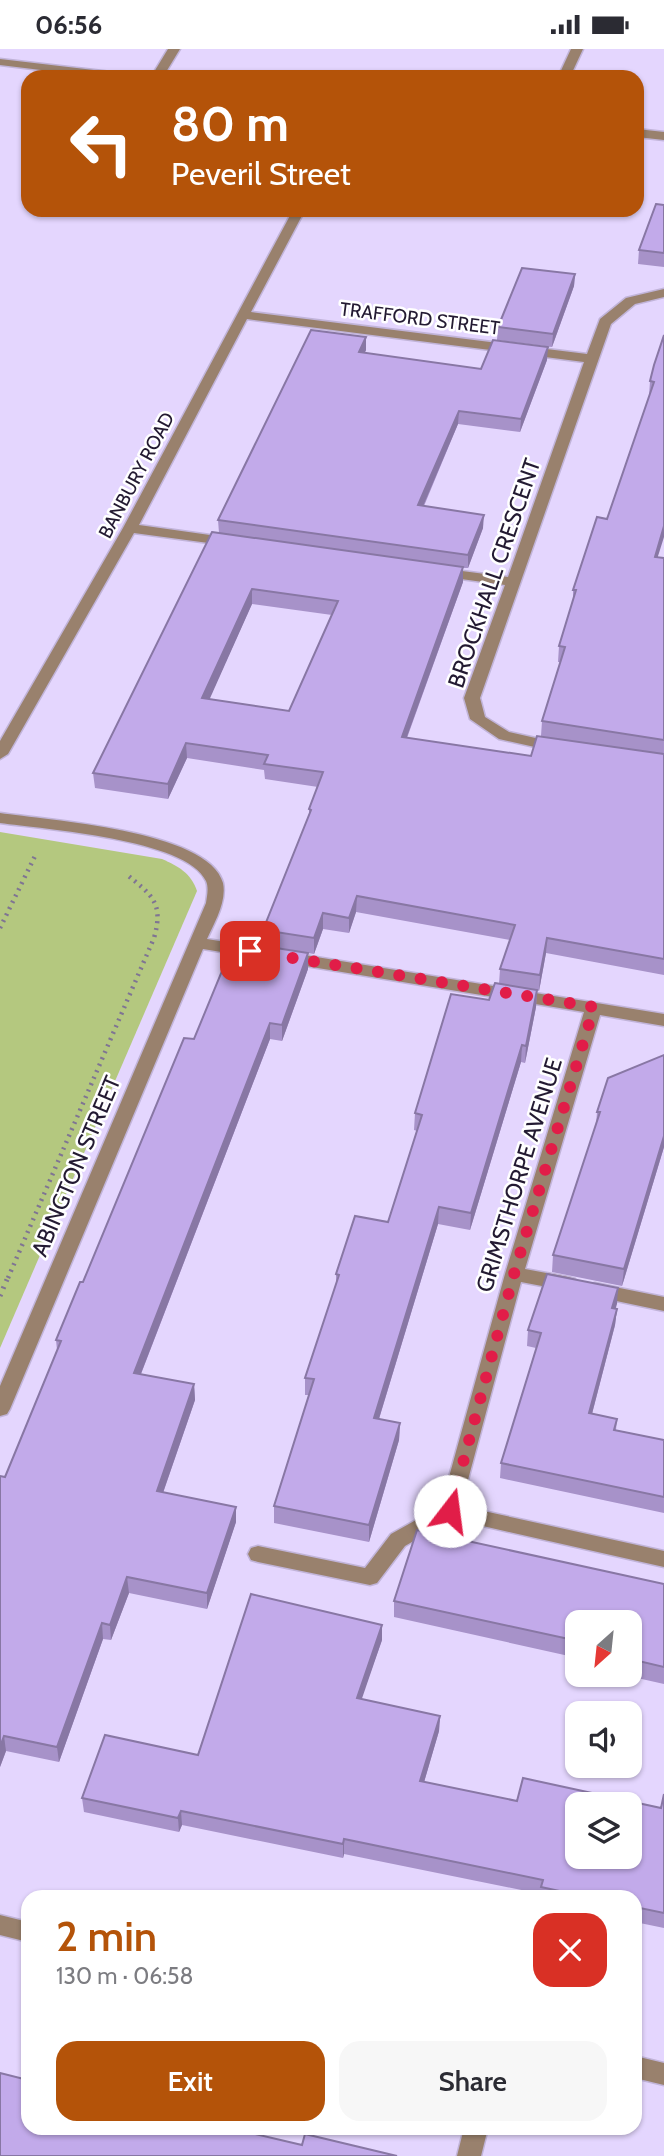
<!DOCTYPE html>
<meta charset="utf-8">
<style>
:root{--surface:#fff;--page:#f7f7f7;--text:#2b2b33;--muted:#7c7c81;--accent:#b45309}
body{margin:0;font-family:Cabin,sans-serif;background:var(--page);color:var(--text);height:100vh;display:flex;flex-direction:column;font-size:26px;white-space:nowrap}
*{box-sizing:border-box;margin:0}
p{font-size:23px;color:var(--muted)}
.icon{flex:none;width:38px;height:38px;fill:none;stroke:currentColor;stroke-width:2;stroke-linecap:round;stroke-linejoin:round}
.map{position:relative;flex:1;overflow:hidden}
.sheet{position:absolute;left:21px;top:1841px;width:621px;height:245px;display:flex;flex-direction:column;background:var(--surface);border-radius:21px;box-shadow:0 2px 5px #0004}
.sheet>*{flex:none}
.guide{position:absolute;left:21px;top:21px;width:623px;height:147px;border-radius:21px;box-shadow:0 2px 5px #0004;background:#b45309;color:#fff;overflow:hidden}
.needle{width:46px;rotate:207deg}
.buttons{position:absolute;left:565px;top:1561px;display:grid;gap:14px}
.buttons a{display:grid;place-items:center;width:77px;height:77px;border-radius:14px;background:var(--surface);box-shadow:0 2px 5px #0004;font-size:35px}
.pin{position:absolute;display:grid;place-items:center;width:60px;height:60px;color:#fff;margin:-30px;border-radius:14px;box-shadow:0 4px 10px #0006}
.me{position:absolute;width:77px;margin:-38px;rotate:15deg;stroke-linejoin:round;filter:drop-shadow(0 0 5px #0008)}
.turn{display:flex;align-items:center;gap:24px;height:147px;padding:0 35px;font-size:32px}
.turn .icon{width:91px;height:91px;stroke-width:2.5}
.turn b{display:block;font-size:49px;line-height:60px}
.round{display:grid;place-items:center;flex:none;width:74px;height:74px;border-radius:21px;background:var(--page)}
.summary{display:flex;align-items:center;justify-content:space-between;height:119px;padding:0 35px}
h1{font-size:42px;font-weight:600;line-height:52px;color:var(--accent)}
.button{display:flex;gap:14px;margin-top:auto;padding:14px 35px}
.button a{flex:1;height:80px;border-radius:21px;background:var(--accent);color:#fff;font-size:28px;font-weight:600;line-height:80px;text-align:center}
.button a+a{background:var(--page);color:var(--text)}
.status{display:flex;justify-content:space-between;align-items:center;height:49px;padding:0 35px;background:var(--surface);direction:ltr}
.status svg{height:19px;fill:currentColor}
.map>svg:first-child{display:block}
.green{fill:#b4c87f}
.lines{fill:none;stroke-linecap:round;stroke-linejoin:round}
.minor-casing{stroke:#c1b4d9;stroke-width:3}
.path-far1{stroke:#7f7493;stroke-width:4.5;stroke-dasharray:2 5;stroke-linecap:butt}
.path{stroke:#7f7493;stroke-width:5;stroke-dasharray:2 6;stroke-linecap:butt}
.minor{fill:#99816d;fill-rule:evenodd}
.wall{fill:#a792c9;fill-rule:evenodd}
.shaded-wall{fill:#8877a4}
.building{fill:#c2aaea;stroke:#8877a4;stroke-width:2;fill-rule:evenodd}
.route{stroke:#e11d48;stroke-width:12;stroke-dasharray:0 21.6}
.labels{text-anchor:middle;stroke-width:5;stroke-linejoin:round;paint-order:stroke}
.far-street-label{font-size:19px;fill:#231a32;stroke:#fff}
.street-label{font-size:23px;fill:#231a32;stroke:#fff}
</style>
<div class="status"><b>06:56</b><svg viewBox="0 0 49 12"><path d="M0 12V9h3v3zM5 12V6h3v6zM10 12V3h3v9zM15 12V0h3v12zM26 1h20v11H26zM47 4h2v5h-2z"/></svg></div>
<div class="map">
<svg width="664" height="2107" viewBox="0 0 664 2107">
<rect width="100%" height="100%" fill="#e4d6fe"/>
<path class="green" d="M0,783L162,810C178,817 191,824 197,842L0,1299Z"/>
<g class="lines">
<defs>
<g id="minor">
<polygon points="168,0 180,0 163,28 151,28"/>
<polygon points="571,0 583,0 570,28 558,28"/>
<polygon points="0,10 128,25 134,28 98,28 0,16"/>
<polygon points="637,80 664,83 664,91 637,88"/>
<polygon points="293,161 305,161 251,263 587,305 600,270 626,249 664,240 664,248 635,255 611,275 480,649 485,668 509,683 562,695 565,698 557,703 499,690 470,670 464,649 505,536 439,527 432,523 439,519 508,528 584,313 247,270 139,476 231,489 238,493 231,497 134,484 8,705 0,710 0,692 123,479"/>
<path d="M0,764C46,771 209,781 223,834C227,853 214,874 207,890L664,965V977L600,966L525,1220L568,1228L575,1230L577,1235L575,1240L568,1242L521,1233L461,1457L664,1502V1518L452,1470L405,1497L377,1534L370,1536L258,1513L251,1511L248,1505L251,1499L258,1497L365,1519L391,1485L441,1457L505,1225L584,963L203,900L10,1360L7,1365L0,1367V1337L206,854C207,847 209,839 206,832C187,790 43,780 0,774Z"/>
<polygon points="595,1234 664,1248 664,1262 588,1246 586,1241 588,1236"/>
<polygon points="0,1866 28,1873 28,1893 0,1886"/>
<polygon points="635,2007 664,2014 664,2036 635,2029"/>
<polygon points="464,2079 488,2079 481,2107 457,2107"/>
</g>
</defs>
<use href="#minor" class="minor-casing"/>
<g class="path-far1">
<polyline points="0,879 35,807"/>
<path d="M8,1229L154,889C164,854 152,846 126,825"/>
</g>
<polyline class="path" points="0,1247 8,1228"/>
<use href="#minor" class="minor"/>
</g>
<g class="wall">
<polygon points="664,156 664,218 638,215 639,201"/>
<polygon points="575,225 574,237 552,298 497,291 498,278"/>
<path d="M366,288V301L364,304L481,320L547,311L520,383L458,375L424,457L483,479L468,519H463V533L407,689L531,707L541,687L542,672L560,613H558L559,597L573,554V541L607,470L649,347L650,332L654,316L658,508L664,509V926L546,904L539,942L537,941L536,958L525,1014L521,1013L470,1181L438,1175L379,1370L400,1374L399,1391L369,1493L274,1474V1457L309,1346H305V1329L336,1236V1225L388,1173L417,1082L414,1081L415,1064L499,935L500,920L510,891L356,863L349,884L323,880L314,905L263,897V881L309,767V760L318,738L265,730L264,721L187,709L168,750L95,739L93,724L219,484L218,471ZM252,555L332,566L289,662L209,650Z"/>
<polygon points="308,904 308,920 282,992 270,990 141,1325 194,1335 195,1351 163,1444 236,1473 207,1560 129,1544 111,1591 103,1590 59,1713 6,1702 0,1718 5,1428 57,1301 56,1291 194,990"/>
<polygon points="664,1006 664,1098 622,1237 552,1223 553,1206 596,1076 597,1063"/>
<polygon points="618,1239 615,1260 617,1260 615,1276 592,1365 617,1370 616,1381 664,1391 664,1464 500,1429 501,1414 536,1299 527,1297 528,1281"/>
<polygon points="664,1535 664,1635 624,1626 630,1626 630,1573 578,1573 578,1609 394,1568 394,1552"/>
<polygon points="382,1591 361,1650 440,1667 439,1682 424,1733 517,1752 661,1759 664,1745 664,1879 635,1873 635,1848 541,1848 541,1845 344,1805 343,1809 182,1776 179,1783 84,1763 82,1749 198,1706"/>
</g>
<g class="shaded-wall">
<polygon points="575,225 574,237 552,298 553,285"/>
<polygon points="366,288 366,301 359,317 359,303"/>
<polygon points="548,298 547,311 520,383 521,370"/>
<polygon points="459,362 458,375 418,469 418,456"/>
<polygon points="484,466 483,479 468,519 468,506"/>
<polygon points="664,477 664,488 653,523 655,508"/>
<polygon points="463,518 463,533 401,704 402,688"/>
<polygon points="252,540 252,555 203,665 202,649"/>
<polygon points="186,694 187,709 168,750 168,735"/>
<polygon points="357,847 356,863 349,884 349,869"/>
<polygon points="323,864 323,880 314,905 314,889"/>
<polygon points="547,889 546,904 539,942 540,926"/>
<polygon points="308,904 308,920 282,992 282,976"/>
<polygon points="537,941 536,958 525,1014 526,997"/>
<polygon points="270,974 270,990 135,1340 134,1324"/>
<polygon points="522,996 521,1013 470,1181 471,1164"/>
<polygon points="664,1087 664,1098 622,1237 624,1220"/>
<polygon points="439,1158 438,1175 374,1386 374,1369"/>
<polygon points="618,1239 617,1255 611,1275 612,1259"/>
<polygon points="617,1260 615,1276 588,1380 589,1364"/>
<polygon points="194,1335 195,1351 158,1458 157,1442"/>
<polygon points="400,1374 399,1391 369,1493 369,1476"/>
<polygon points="236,1458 236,1473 207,1560 207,1544"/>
<polygon points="127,1528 129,1544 111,1591 110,1576"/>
<polygon points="102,1574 103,1590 59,1713 57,1698"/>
<polygon points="382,1576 382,1591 357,1664 357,1649"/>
<polygon points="440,1667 439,1682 420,1747 420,1732"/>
<polygon points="4,1687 6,1702 0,1718 0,1698"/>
<polygon points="181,1762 182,1776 179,1783 178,1769"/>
<polygon points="344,1790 344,1805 343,1809 343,1795"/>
</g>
<g class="building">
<polygon points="656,155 664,156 664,204 639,201"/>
<polygon points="522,219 575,225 553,285 498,278"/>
<polygon points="311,281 366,288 359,303 481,320 493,291 548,298 521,370 459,362 418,456 484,466 468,506 218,471"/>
<polygon points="664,286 664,477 655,508 664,509 664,691 542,672 565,598 559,597 576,541 573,541 597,468 607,470 654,333 650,332 654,316"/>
<path d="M212,483L463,518L402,688L531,707L537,687L664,705V910L547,889L540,926L500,920L515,876L357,847L349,869L323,864L314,889L263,881L311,761L309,760L323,723L264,715L268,706L186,694L168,735L93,724ZM252,540L338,552L289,662L202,649Z"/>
<polygon points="257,896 308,904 282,976 270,974 134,1324 194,1335 157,1442 236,1458 207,1544 127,1528 110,1576 102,1574 57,1698 4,1687 0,1698 0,1427 5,1428 61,1292 56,1291 80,1233 83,1233 184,989 194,990 224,917 247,920"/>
<polygon points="495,934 537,941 526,997 522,996 471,1164 439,1158 374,1369 400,1374 369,1476 274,1457 314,1330 305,1329 339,1226 336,1225 355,1167 388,1173 422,1066 415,1064 451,945 489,951"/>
<polygon points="664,1006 664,1087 624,1220 553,1206 600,1063 597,1063 608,1029"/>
<polygon points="547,1225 618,1239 612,1259 617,1260 589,1364 617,1370 614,1381 664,1391 664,1448 501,1414 541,1284 528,1281"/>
<polygon points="417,1481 664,1535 664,1618 630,1610 630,1573 578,1573 578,1592 394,1552"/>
<path d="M251,1545L382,1576L357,1649L440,1667L420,1732L517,1752L523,1729L661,1759L664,1745V1864L635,1858V1848H587L541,1838L543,1831L344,1790L343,1795L181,1762L178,1769L82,1749L105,1686L198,1706ZM578,1755H630V1808H578Z"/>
<polygon points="0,2024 28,2031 28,2079 229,2079 302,2096 305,2085 397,2107 0,2107"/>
</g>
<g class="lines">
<polyline class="route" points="250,902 594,958 514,1225 450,1462"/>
</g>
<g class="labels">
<g class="far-street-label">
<text transform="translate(420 269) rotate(7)" y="7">TRAFFORD STREET</text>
<text transform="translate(136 426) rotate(-62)" y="7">BANBURY ROAD</text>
</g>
<g class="street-label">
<text transform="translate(494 524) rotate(-71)" y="8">BROCKHALL CRESCENT</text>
<text transform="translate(76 1117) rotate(-67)" y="8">ABINGTON STREET</text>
<text transform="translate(519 1126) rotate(-73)" y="8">GRIMSTHORPE AVENUE</text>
</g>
</g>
</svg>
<div class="buttons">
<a><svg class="needle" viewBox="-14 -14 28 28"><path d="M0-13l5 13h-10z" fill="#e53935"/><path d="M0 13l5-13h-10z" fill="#7c7c81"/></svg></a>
<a><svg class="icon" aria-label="sound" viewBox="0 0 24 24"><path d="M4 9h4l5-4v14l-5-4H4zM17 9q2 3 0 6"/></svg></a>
<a><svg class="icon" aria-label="layers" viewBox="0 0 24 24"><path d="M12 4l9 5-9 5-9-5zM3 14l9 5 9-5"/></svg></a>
</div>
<div class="pin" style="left:250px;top:902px;background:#d93025"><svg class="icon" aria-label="arrive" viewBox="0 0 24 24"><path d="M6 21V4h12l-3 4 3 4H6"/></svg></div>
<svg class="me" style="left:450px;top:1462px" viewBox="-20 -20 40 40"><circle r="19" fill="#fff"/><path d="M0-13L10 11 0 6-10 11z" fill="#e11d48"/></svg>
<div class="guide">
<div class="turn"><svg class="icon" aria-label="left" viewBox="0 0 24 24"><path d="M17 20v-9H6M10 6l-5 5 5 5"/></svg><div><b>80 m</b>Peveril Street</div></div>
</div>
<section class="sheet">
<div class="summary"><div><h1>2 min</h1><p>130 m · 06:58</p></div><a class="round" style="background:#d93025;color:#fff"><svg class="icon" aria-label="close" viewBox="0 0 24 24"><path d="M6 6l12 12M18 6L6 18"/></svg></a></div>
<div class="button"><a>Exit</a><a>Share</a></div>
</section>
</div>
